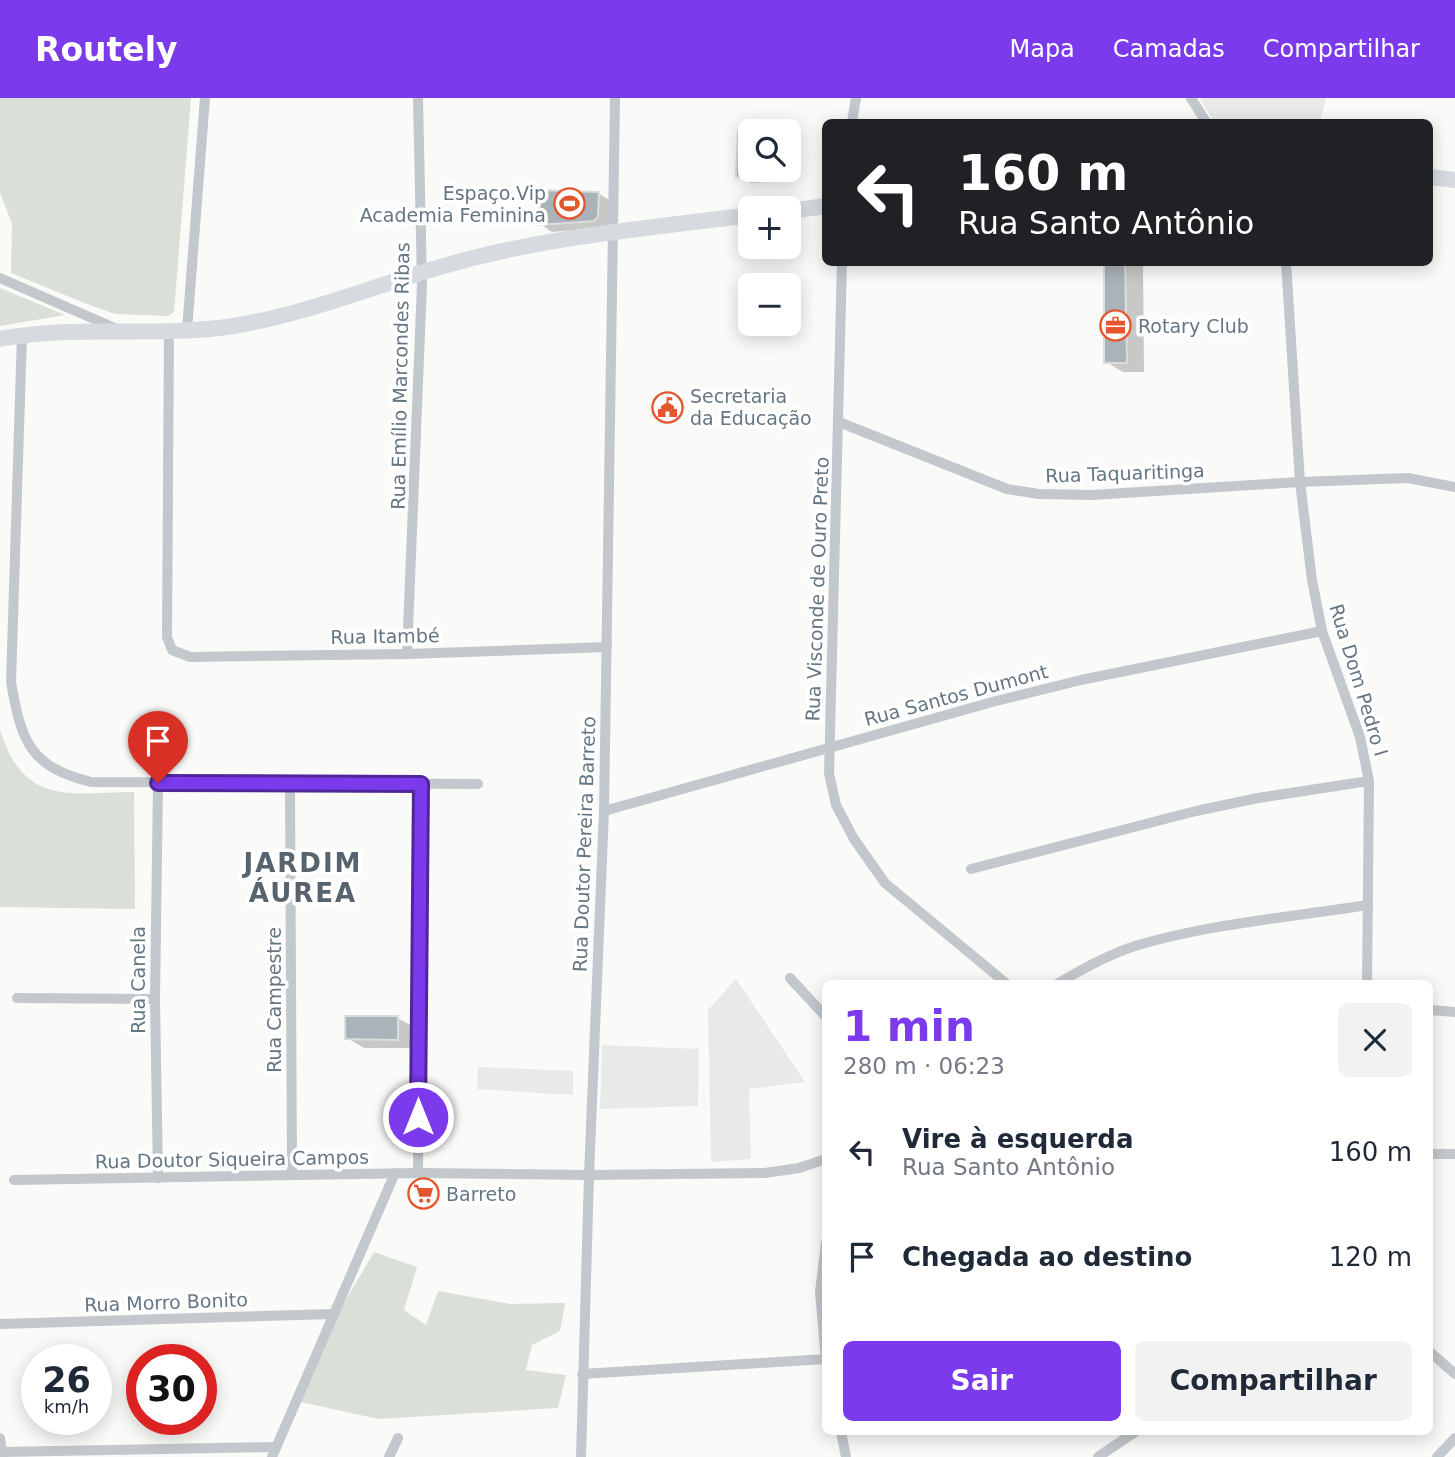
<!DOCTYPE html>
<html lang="pt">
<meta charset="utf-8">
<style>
:root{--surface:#fff;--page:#f2f2f3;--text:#1f2937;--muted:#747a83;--accent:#7c3aed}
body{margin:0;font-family:"DejaVu Sans",sans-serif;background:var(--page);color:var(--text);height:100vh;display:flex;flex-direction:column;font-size:26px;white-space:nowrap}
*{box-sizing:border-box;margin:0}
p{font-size:23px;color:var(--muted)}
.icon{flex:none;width:38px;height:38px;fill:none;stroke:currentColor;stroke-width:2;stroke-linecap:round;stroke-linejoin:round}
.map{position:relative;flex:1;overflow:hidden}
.details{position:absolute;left:822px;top:882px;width:611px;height:455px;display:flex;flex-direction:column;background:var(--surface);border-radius:10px;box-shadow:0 4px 18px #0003}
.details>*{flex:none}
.banner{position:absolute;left:822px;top:21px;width:611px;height:147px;border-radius:10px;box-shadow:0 4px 18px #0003;background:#202124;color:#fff;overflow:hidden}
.fabs{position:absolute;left:738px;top:21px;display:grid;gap:14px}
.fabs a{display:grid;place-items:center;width:63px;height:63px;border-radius:10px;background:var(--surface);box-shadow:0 4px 18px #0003;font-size:35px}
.speed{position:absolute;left:21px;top:1246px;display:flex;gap:14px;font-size:35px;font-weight:700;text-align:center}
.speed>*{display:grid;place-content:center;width:91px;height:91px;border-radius:50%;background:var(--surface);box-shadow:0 4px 18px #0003;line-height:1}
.speed small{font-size:18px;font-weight:400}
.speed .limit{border:10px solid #d22;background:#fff;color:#111}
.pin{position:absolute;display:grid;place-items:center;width:60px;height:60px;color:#fff;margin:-72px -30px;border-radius:50% 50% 50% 0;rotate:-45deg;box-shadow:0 0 7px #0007}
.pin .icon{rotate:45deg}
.me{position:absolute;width:77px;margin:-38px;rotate:0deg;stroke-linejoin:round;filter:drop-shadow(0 0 5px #0008)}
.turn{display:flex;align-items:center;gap:24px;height:147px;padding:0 21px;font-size:32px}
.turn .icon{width:91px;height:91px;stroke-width:2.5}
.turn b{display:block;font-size:49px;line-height:60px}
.round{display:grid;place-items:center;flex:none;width:74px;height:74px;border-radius:10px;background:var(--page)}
.summary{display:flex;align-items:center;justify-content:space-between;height:119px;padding:0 21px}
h1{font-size:42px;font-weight:700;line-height:52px;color:var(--accent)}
.primary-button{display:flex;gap:14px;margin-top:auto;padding:14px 21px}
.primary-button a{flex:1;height:80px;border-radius:10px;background:var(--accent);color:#fff;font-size:28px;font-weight:700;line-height:80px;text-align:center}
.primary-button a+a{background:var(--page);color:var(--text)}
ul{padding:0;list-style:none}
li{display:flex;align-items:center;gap:21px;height:105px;padding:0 21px}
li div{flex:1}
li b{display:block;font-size:26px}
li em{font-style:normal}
header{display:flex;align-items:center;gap:42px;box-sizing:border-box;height:98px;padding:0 35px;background:var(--accent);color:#fff}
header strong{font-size:33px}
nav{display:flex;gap:38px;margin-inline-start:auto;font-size:24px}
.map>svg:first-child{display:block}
.built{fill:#e8e9e9}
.green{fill:#dadfd7}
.shadow{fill:#0003}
.building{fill:#aab3b9;stroke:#dcdcda;stroke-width:2}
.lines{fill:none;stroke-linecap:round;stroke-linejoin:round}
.street{stroke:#c3c8cc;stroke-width:10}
.secondary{stroke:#d6dbdf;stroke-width:16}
.route-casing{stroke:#51269a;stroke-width:18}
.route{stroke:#7c3aed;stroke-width:12}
.labels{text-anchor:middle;stroke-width:7;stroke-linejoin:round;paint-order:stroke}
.poi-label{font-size:19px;fill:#657683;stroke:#fff;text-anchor:start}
.street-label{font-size:19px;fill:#657683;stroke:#fff}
.district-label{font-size:26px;font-weight:bold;letter-spacing:2px;fill:#57646e;stroke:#fff}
</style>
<header>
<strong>Routely</strong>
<nav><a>Mapa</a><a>Camadas</a><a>Compartilhar</a></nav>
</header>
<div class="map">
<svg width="1455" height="1359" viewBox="0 0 1455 1359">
<rect width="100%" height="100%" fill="#fafaf8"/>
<g class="built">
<polygon points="1200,0 1326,0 1320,24 1214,24"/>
<polygon points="736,881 805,984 749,991 751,1061 711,1064 708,912"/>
<polygon points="602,947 699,951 698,1008 600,1011"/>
<polygon points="478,969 573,973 573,997 477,991"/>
</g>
<g class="green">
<polygon points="0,0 191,0 174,214 168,218 115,216 87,206 11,175 12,126 0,94"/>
<polygon points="0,190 65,217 0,228"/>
<path d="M0,632C24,708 68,695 134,694L135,811L0,809Z"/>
<polygon points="374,1154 417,1169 404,1212 426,1227 438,1193 510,1206 565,1205 560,1233 532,1247 526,1272 566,1277 558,1310 378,1321 301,1304 334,1222"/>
</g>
<g class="shadow">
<polygon points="756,31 760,33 751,33 751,72 768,72 768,84 751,85 738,78 739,33"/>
<polygon points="598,95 611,103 610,126 607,129 552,134 540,126"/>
<polygon points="1105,164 1143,164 1144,274 1123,274 1106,264"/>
<polygon points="397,920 414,929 414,950 364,950 347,940"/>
</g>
<g class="building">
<polygon points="751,30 751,78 736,79 738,32"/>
<polygon points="539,92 599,94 598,119 594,123 538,127"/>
<polygon points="1104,164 1125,164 1127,265 1104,265"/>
<polygon points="345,918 398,918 398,942 345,941"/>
</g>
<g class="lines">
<g class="street">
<polyline points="1191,0 1206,24"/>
<polyline points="852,24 856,0"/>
<polyline points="842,164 829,675 836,707 854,741 885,785 1007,886"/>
<polyline points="1286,164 1300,384 1312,482 1322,533 1360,639 1369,683 1367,886"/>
<polyline points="0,180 117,231"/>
<polyline points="187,232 205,0"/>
<polyline points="169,234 167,539 172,552 190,559 407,556 607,549"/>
<path d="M22,237L11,584C21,642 29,669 91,684L478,686"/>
<polyline points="839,324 1007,391 1039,396 1092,397 1300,384 1408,380 1455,389"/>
<polyline points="407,556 422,186 418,0"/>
<polyline points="158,685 155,901 158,1080"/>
<polyline points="290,685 292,1077"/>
<polyline points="604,713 996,603 1081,582 1322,533"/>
<polyline points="971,771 1196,713 1258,700 1369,683"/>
<polyline points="790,880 826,919"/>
<path d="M1057,886C1082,871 1107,857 1135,848C1208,826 1292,819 1368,807"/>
<polyline points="17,900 155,901"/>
<polyline points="1430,912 1455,914"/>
<polyline points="1430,1056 1455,1056"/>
<polyline points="418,1075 421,686"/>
<polyline points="14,1082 418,1075 589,1077 765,1075 799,1070 826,1061"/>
<polyline points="826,1144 820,1194 826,1262"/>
<polyline points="0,1226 333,1216"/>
<polyline points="1430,1254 1455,1276"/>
<polyline points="582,1276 826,1261"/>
<polyline points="841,1334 846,1359"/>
<polyline points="0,1340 3,1359"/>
<polyline points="2,1354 275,1349"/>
<polyline points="272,1359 395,1075"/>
<polyline points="389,1359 398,1340"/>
<polyline points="581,1359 589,1077 604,713 615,0"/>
<polyline points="1098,1359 1135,1334"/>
<polyline points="1437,1359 1455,1340"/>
</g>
<g class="secondary">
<polyline points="1430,79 1455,82"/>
<polyline points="789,113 826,108"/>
<path d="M0,241C77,226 156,240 233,228C315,215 392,180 473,160C564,137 658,129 751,117"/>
</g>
</g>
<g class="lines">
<defs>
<polyline id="route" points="158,685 421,686 418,1019"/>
</defs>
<use href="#route" class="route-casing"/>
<use href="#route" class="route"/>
</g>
<defs>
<symbol id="stadium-ring" viewBox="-11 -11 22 22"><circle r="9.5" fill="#fff" stroke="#e4572e" stroke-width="1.5"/><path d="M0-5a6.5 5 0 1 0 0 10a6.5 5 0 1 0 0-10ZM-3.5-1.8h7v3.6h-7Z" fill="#e4572e"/></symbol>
<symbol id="office-ring" viewBox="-11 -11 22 22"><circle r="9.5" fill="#fff" stroke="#e4572e" stroke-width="1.5"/><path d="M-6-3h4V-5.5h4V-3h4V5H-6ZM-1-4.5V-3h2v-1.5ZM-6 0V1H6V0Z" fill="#e4572e"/></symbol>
<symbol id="civic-ring" viewBox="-11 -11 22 22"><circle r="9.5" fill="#fff" stroke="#e4572e" stroke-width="1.5"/><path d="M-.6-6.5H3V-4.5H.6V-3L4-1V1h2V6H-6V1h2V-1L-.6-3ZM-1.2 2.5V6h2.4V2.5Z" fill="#e4572e"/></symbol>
<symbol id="supermarket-ring" viewBox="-11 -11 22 22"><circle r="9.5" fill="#fff" stroke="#e4572e" stroke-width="1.5"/><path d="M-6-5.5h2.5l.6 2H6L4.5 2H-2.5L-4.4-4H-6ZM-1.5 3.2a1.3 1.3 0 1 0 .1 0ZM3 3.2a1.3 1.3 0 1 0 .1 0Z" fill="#e4572e"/></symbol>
</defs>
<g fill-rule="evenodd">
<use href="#stadium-ring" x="552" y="88" width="35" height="35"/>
<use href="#office-ring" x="1098" y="210" width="35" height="35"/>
<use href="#civic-ring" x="650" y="292" width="35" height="35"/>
<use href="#supermarket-ring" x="406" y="1078" width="35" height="35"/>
</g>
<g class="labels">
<g class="poi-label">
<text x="546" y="102" text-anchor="end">Espaço.Vip<tspan x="546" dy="22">Academia Feminina</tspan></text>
<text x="1138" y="235">Rotary Club</text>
<text x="690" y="305">Secretaria<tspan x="690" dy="22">da Educação</tspan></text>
<text x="446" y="1103">Barreto</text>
</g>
<g class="street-label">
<text transform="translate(400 278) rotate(-89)" y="7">Rua Emílio Marcondes Ribas</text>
<text transform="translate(1125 375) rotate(-2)" y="7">Rua Taquaritinga</text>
<text transform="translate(817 491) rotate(-88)" y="7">Rua Visconde de Ouro Preto</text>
<text transform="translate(385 538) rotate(-1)" y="7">Rua Itambé</text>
<text transform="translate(1359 582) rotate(73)" y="7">Rua Dom Pedro I</text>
<text transform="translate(956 597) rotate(-15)" y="7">Rua Santos Dumont</text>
<text transform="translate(584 746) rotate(-88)" y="7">Rua Doutor Pereira Barreto</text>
<text transform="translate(138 882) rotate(-90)" y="7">Rua Canela</text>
<text transform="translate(274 902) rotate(-90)" y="7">Rua Campestre</text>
<text transform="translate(232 1061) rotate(-1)" y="7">Rua Doutor Siqueira Campos</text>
<text transform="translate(166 1204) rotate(-2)" y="7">Rua Morro Bonito</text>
</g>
<g class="district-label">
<text x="303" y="774">JARDIM<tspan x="303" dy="30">ÁUREA</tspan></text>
</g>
</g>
</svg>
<div class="fabs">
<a><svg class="icon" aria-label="search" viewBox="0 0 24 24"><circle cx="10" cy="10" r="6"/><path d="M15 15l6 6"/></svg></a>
<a>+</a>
<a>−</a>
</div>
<div class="speed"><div>26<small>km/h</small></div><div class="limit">30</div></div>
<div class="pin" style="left:158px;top:685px;background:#d93025"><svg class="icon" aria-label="arrive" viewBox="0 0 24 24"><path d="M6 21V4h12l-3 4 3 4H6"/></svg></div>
<svg class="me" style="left:418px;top:1019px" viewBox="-20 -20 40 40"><circle r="17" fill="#7c3aed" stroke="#fff" stroke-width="3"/><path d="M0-11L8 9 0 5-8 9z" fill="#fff"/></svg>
<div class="banner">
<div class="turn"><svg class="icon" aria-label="left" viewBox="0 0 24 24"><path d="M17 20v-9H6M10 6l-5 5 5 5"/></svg><div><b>160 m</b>Rua Santo Antônio</div></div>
</div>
<section class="details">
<div class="summary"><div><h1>1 min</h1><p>280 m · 06:23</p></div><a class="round"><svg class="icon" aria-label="close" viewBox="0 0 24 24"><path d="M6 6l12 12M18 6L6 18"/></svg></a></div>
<ul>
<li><svg class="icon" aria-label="left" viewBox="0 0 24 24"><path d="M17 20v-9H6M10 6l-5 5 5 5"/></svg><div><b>Vire à esquerda</b><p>Rua Santo Antônio</p></div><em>160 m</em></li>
<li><svg class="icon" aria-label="arrive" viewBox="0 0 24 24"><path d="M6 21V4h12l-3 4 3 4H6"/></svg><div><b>Chegada ao destino</b></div><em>120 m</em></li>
</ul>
<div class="primary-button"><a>Sair</a><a>Compartilhar</a></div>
</section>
</div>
